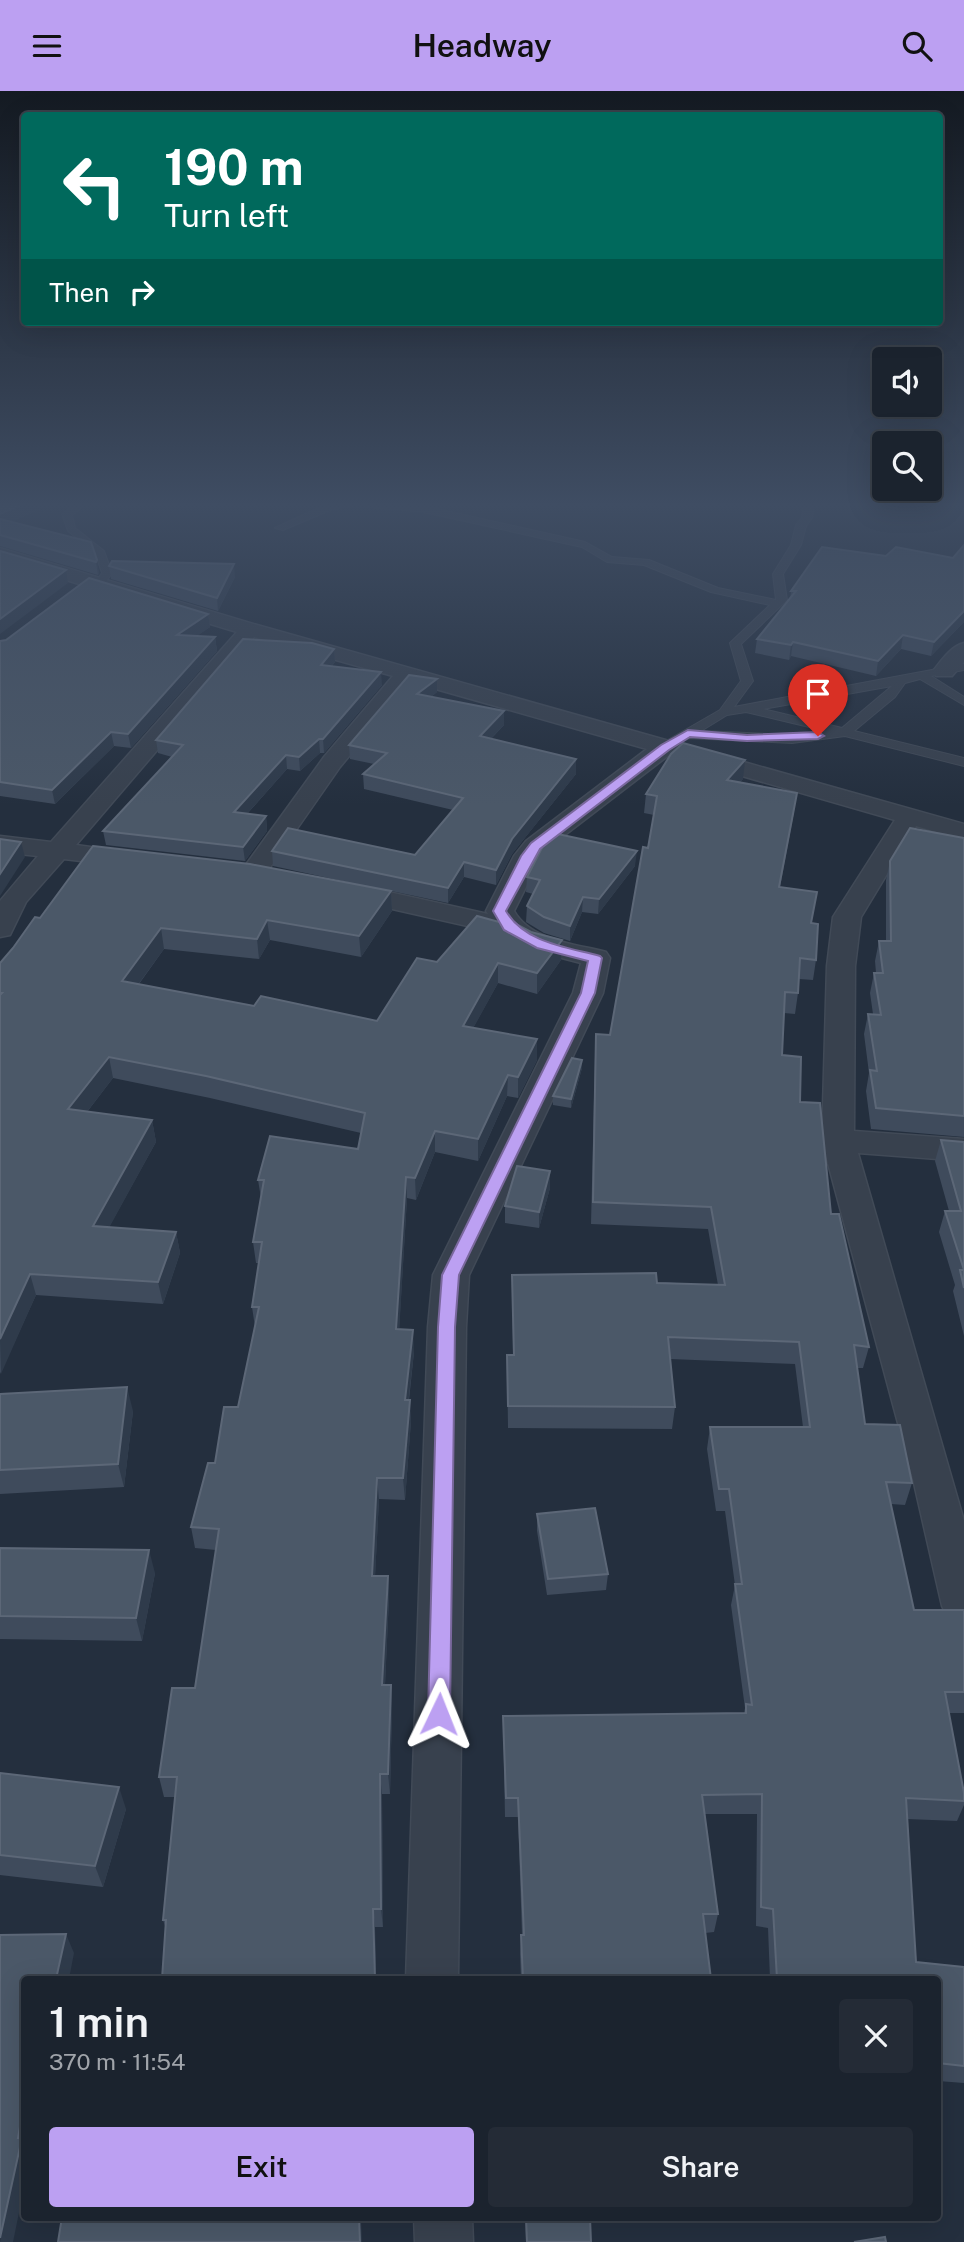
<!DOCTYPE html>
<meta charset="utf-8">
<style>
:root{--surface:#1b232e;--page:#242b36;--text:#f1f3f6;--muted:#a0a4aa;--line:#39404a;--accent:#bca0f2}
body{margin:0;font-family:"Public Sans",sans-serif;background:var(--page);color:var(--text);height:100vh;display:flex;flex-direction:column;font-size:26px;white-space:nowrap}
*{box-sizing:border-box;margin:0}
p{font-size:23px;color:var(--muted)}
.icon{flex:none;width:38px;height:38px;fill:none;stroke:currentColor;stroke-width:2;stroke-linecap:round;stroke-linejoin:round}
.map{position:relative;flex:1;overflow:hidden}
.side{position:absolute;left:21px;top:1885px;width:920px;height:245px;display:flex;flex-direction:column;background:var(--surface);border-radius:7px;box-shadow:0 7px 28px #0002,0 0 0 2px var(--line)}
.side>*{flex:none}
.banner{position:absolute;left:21px;top:21px;width:922px;height:214px;border-radius:7px;box-shadow:0 7px 28px #0002,0 0 0 2px var(--line);background:#00695c;color:#fff;overflow:hidden}
.controls{position:absolute;left:872px;top:256px;display:grid;gap:14px}
.controls a{display:grid;place-items:center;width:70px;height:70px;border-radius:7px;background:var(--surface);box-shadow:0 7px 28px #0002,0 0 0 2px var(--line);font-size:35px}
.pin{position:absolute;display:grid;place-items:center;width:60px;height:60px;color:#fff;margin:-72px -30px;border-radius:50% 50% 50% 0;rotate:-45deg;box-shadow:0 0 7px #0007}
.pin .icon{rotate:45deg}
.me{position:absolute;width:77px;margin:-38px;rotate:2deg;stroke-linejoin:round;filter:drop-shadow(0 0 5px #0008)}
.turn{display:flex;align-items:center;gap:24px;height:147px;padding:0 28px;font-size:32px}
.turn .icon{width:91px;height:91px;stroke-width:2.5}
.turn b{display:block;font-size:49px;line-height:60px}
.then{display:flex;align-items:center;height:66px;padding:0 28px;background:#0003;gap:14px;font-size:26px}
.round{display:grid;place-items:center;flex:none;width:74px;height:74px;border-radius:7px;background:var(--page)}
.summary{display:flex;align-items:center;justify-content:space-between;height:119px;padding:0 28px}
h1{font-size:42px;font-weight:600;line-height:52px}
.cta{display:flex;gap:14px;margin-top:auto;padding:14px 28px}
.cta a{flex:1;height:80px;border-radius:7px;background:var(--accent);color:#111;font-size:28px;font-weight:600;line-height:80px;text-align:center}
.cta a+a{background:var(--page);color:var(--text)}
header{display:flex;justify-content:space-between;align-items:center;height:91px;padding:0 28px;background:var(--accent);color:#111;font-size:32px;font-weight:600}
.map>svg:first-child{display:block}
.lines{fill:none;stroke-linecap:round;stroke-linejoin:round}
.lane-casing{stroke:#414a57;stroke-width:2}
.street-casing{stroke:#414a57;stroke-width:3}
.lane{fill:#38414e;fill-rule:evenodd}
.street{fill:#38414e;fill-rule:evenodd}
.wall{fill:#3f4b5c}
.shaded-wall{fill:#2f3b4b}
.building{fill:#4b5868;stroke:#5c6777;stroke-width:2}
.route{fill:#bca0f2;stroke:#7a689d;stroke-width:2}
</style>
<header><svg class="icon" aria-label="menu" viewBox="0 0 24 24"><path d="M4 6h16M4 12h16M4 18h16"/></svg>Headway<svg class="icon" aria-label="search" viewBox="0 0 24 24"><circle cx="10" cy="10" r="6"/><path d="M15 15l6 6"/></svg></header>
<div class="map">
<svg width="964" height="2151" viewBox="0 0 964 2151">
<rect width="100%" height="100%" fill="#242f3e"/>
<g class="lines">
<defs>
<g id="lane">
<polygon points="75,413 86,413 72,424 75,437 104,460 112,482 103,495 94,493 102,482 95,461 68,440 62,423"/>
<polygon points="359,413 330,419 283,439 275,437 325,414"/>
<path d="M360,413L419,414L585,451L612,466L649,469L718,497L776,509L773,483L791,454L796,434L802,427L804,413H814L812,427L806,435L801,454L783,483L787,509L741,553L753,590L734,616L964,573V579L931,585L964,606V614L920,588L905,592L895,606L854,640L964,667V675L845,645L792,652L689,647L669,659H661V653L720,619L741,590L730,552L770,514L711,501L644,474L607,471L582,456L419,420L365,416ZM892,595L842,637L763,618ZM746,621L826,640L792,644L701,640L727,624Z"/>
</g>
<g id="street">
<path d="M0,457L257,534L964,733V749L916,735L861,826L855,875L854,1040L964,1048V1070L858,1062L964,1430V1534L949,1529L942,1515L913,1388L822,1050L827,875L833,826L895,729L669,664L544,760L514,820C531,850 576,853 606,861L610,867L603,902L469,1184L466,1236L458,1888H406L428,1236L433,1184L573,902L581,872L531,859L503,843L339,806L335,800L339,794L348,792L488,823L486,820L514,765L526,750L647,658L411,591L340,676L262,788L253,790L244,788L240,782L324,666L393,585L254,546L76,754L141,763L145,768L141,773L132,776L64,768L26,811L10,844L0,846V810L38,765L0,761V745L51,751L237,541L0,469Z"/>
<path d="M964,552V571L952,585H936L933,580C941,570 951,555 964,552Z"/>
<polygon points="414,2126 472,2126 473,2151 415,2151"/>
</g>
</defs>
<use href="#lane" class="lane-casing"/>
<use href="#street" class="street-casing"/>
<use href="#lane" class="lane"/>
<use href="#street" class="street"/>
</g>
<g class="wall">
<polygon points="0,413 52,413 11,431 91,451 99,482 98,484 0,455"/>
<polygon points="964,454 964,531 931,565 901,558 876,585 791,565 789,569 755,562 757,548 790,509 791,500 886,465 953,467"/>
<polygon points="109,475 235,486 218,520 111,488"/>
<polygon points="208,523 210,536 196,545 215,546 217,560 131,657 114,655 55,713 0,705 0,550"/>
<polygon points="334,558 335,571 332,575 382,594 324,662 320,662 300,680 287,678 247,723 266,725 267,740 245,770 106,754 103,740 172,666 158,662 156,649"/>
<polygon points="437,588 437,601 431,606 504,620 504,634 491,648 576,668 576,683 512,763 496,794 464,786 448,812 391,800 392,820 361,866 270,849 259,868 164,858 139,893 254,915 377,930 437,871 531,841 562,849 561,869 537,903 498,892 473,937 537,969 518,1007 507,1005 478,1070 435,1061 416,1109 407,1107 399,1239 414,1261 409,1309 411,1330 405,1409 379,1408 375,1485 388,1485 389,1506 385,1594 391,1594 392,1615 390,1703 382,1703 383,1836 375,1836 376,1888 162,1888 166,1838 163,1829 175,1706 164,1706 159,1686 195,1597 216,1459 195,1457 191,1436 238,1316 255,1236 252,1216 259,1172 256,1172 253,1151 261,1107 258,1089 358,1058 361,1042 210,1007 113,987 87,1021 152,1029 156,1051 109,1136 176,1141 180,1162 163,1213 36,1204 0,1283 0,872 40,827 384,799 273,775 272,760 415,764 453,719 364,698 363,683 374,673 350,668 349,654"/>
<polygon points="743,688 740,691 794,721 780,796 812,832 816,869 813,889 799,888 798,902 795,923 784,922 782,964 800,1011 831,1123 869,1256 863,1277 857,1277 865,1333 912,1392 905,1414 891,1413 914,1519 964,1519 964,1622 949,1622 964,1702 964,1714 957,1730 907,1728 916,1871 964,1876 964,1992 938,1990 938,1888 770,1888 768,1837 756,1835 757,1723 705,1723 718,1823 714,1841 705,1842 711,1888 521,1888 520,1863 521,1844 522,1844 518,1726 505,1726 503,1625 744,1622 745,1617 731,1514 735,1494 725,1420 716,1420 707,1358 710,1336 803,1336 795,1273 670,1268 675,1316 672,1338 508,1337 507,1264 513,1264 512,1184 718,1194 708,1138 591,1133 595,964 596,943 610,944 648,757 654,724 644,722 646,703"/>
<polygon points="964,747 964,1046 871,1038 866,1000 869,982 864,943 868,923 873,923 870,902 874,882 876,882 875,870 879,850 886,850 886,789 890,770"/>
<polygon points="635,775 598,823 582,821 570,850 544,842 526,831 527,815 533,803 526,801 527,786"/>
<polygon points="582,977 571,1017 553,1014 553,1005"/>
<polygon points="941,1049 964,1051 964,1245 953,1200 955,1194 939,1141 945,1120 949,1120 935,1070"/>
<polygon points="550,1080 550,1097 539,1137 505,1132 505,1115"/>
<polygon points="0,1303 133,1320 124,1396 0,1403"/>
<polygon points="537,1423 608,1483 606,1499 547,1504 537,1440"/>
<polygon points="0,1457 155,1482 142,1550 0,1548"/>
<polygon points="0,1682 126,1718 103,1796 0,1784"/>
<polygon points="525,2126 688,2126 590,2131 591,2151 526,2151"/>
</g>
<g class="shaded-wall">
<polygon points="23,413 52,413 0,436 0,423"/>
<polygon points="97,469 99,482 98,484 96,471"/>
<polygon points="234,473 235,486 218,520 217,507"/>
<polygon points="66,479 68,492 0,543 0,528"/>
<polygon points="964,520 964,531 931,565 934,551"/>
<polygon points="208,523 210,536 179,558 177,544"/>
<polygon points="903,544 901,558 876,585 878,570"/>
<polygon points="215,546 217,560 131,657 128,643"/>
<polygon points="793,551 791,565 789,569 791,554"/>
<polygon points="334,558 335,571 322,587 321,574"/>
<polygon points="381,581 382,594 324,662 323,648"/>
<polygon points="437,588 437,601 417,617 417,603"/>
<polygon points="504,620 504,634 480,659 480,645"/>
<polygon points="111,641 114,655 55,713 52,699"/>
<polygon points="319,648 320,662 300,680 299,666"/>
<polygon points="286,664 287,678 236,735 234,721"/>
<polygon points="576,668 576,683 512,763 496,794 496,779 512,748"/>
<polygon points="745,669 743,688 725,708 727,689"/>
<polygon points="797,702 794,721 776,816 779,796"/>
<polygon points="266,725 267,740 245,770 243,756"/>
<polygon points="21,751 25,766 0,805 0,783"/>
<polygon points="637,760 635,775 598,823 599,808"/>
<polygon points="464,771 464,786 448,812 448,797"/>
<polygon points="391,800 392,820 361,866 359,845"/>
<polygon points="583,806 582,821 570,850 570,835"/>
<polygon points="267,829 270,849 259,868 257,848"/>
<polygon points="161,837 164,858 126,910 122,890"/>
<polygon points="562,849 561,869 537,903 537,882"/>
<polygon points="498,872 498,892 463,956 463,935"/>
<polygon points="537,948 537,969 518,1007 518,986"/>
<polygon points="109,966 113,987 73,1039 68,1018"/>
<polygon points="582,969 582,977 571,1017 571,1008"/>
<polygon points="508,984 507,1005 478,1070 478,1048"/>
<polygon points="152,1029 156,1051 98,1157 93,1135"/>
<polygon points="435,1040 435,1061 416,1109 415,1087"/>
<polygon points="550,1080 550,1097 539,1137 539,1121"/>
<polygon points="406,1086 407,1107 398,1260 396,1238"/>
<polygon points="176,1141 180,1162 163,1213 158,1191"/>
<polygon points="30,1183 36,1204 1,1283 0,1248"/>
<polygon points="413,1239 414,1261 406,1330 405,1309"/>
<polygon points="127,1296 133,1320 124,1396 118,1373"/>
<polygon points="410,1309 411,1330 405,1409 403,1387"/>
<polygon points="377,1387 379,1408 374,1506 372,1485"/>
<polygon points="149,1459 155,1482 142,1550 136,1527"/>
<polygon points="388,1485 389,1506 384,1615 382,1594"/>
<polygon points="391,1594 392,1615 390,1703 388,1683"/>
<polygon points="380,1683 382,1703 383,1836 381,1818"/>
<polygon points="119,1696 126,1718 103,1796 95,1775"/>
<polygon points="373,1818 375,1836 376,1888 375,1888"/>
<polygon points="66,1843 74,1862 69,1888 56,1888"/>
<polygon points="24,2013 24,2097 13,2151 0,2151"/>
<polygon points="359,2126 361,2126 362,2151 360,2151"/>
</g>
<g class="building">
<polygon points="0,413 23,413 0,423"/>
<polygon points="0,428 91,451 97,469 96,471 0,444"/>
<polygon points="964,454 964,520 934,551 903,544 878,570 793,551 791,554 757,548 796,500 791,500 822,456 886,465 896,456 953,467"/>
<polygon points="0,460 66,479 0,528"/>
<polygon points="112,470 234,473 217,507 109,475"/>
<polygon points="89,487 208,523 177,544 215,546 128,643 111,641 52,699 0,691 0,550 6,549"/>
<polygon points="243,548 312,552 334,558 321,574 381,581 323,648 319,648 299,666 286,664 234,721 266,725 243,756 103,740 183,654 156,649"/>
<polygon points="409,584 437,588 417,603 504,620 480,645 576,668 512,748 496,779 464,771 448,797 272,760 288,737 415,764 463,707 363,683 387,662 349,654"/>
<polygon points="683,652 745,669 727,689 797,702 779,796 817,801 811,832 818,833 816,869 800,867 798,902 785,901 782,964 801,966 800,1011 820,1012 831,1123 839,1123 869,1256 854,1254 865,1333 900,1334 912,1392 886,1391 914,1519 964,1519 964,1601 945,1601 964,1702 964,1710 906,1707 916,1871 964,1876 964,1975 938,1972 938,1888 777,1888 773,1818 761,1816 762,1703 702,1704 718,1823 703,1823 711,1888 523,1888 521,1844 524,1844 518,1707 506,1707 503,1625 746,1622 746,1613 752,1614 735,1493 742,1493 729,1398 719,1398 710,1336 810,1336 799,1251 668,1246 675,1316 508,1315 507,1264 514,1264 512,1184 656,1182 657,1192 725,1194 711,1116 593,1111 596,943 610,944 643,756 648,757 657,705 646,703 671,663"/>
<polygon points="910,737 964,747 964,1025 876,1017 870,979 877,980 868,923 881,924 874,882 883,882 879,850 891,850 890,770"/>
<polygon points="553,742 637,760 599,808 583,806 570,835 544,826 527,815 540,789 527,786 547,747"/>
<polygon points="0,748 21,751 0,783"/>
<polygon points="93,755 250,773 391,800 359,845 267,829 257,848 161,837 122,890 254,915 261,905 377,930 417,867 437,871 477,825 514,835 516,833 531,841 562,849 537,882 498,872 463,935 537,948 518,986 508,984 478,1048 435,1040 415,1087 406,1086 396,1238 413,1239 405,1309 410,1309 403,1387 377,1387 372,1485 388,1485 382,1594 391,1594 388,1683 380,1683 381,1818 373,1818 375,1888 162,1888 166,1829 163,1829 177,1686 159,1686 172,1597 195,1597 219,1438 191,1436 208,1372 215,1372 224,1316 238,1316 259,1216 252,1216 262,1151 253,1151 264,1089 258,1089 270,1045 358,1058 365,1022 206,985 109,966 68,1018 152,1029 93,1135 176,1141 158,1191 30,1183 0,1248 0,904 2,902 0,902 0,872 13,857 35,826 40,827"/>
<polygon points="572,967 582,969 571,1008 553,1005"/>
<polygon points="941,1049 964,1051 964,1197 960,1179 964,1179 945,1120 961,1120"/>
<polygon points="517,1075 550,1080 539,1121 505,1115"/>
<polygon points="127,1296 118,1373 0,1379 0,1303"/>
<polygon points="595,1417 608,1483 548,1488 537,1423"/>
<polygon points="0,1457 149,1459 136,1527 0,1525"/>
<polygon points="0,1682 119,1696 95,1775 0,1764"/>
<polygon points="66,1843 56,1888 24,1888 24,2013 18,2047 22,2047 0,2147 0,1844"/>
<polygon points="62,2126 359,2126 360,2151 58,2151"/>
<polygon points="526,2126 590,2126 591,2151 527,2151"/>
<polygon points="885,2146 886,2151 854,2151"/>
</g>
<linearGradient id="sky" x2="0" y2="1"><stop stop-color="#141a22"/><stop offset="0.58" stop-color="#3f4d63"/><stop offset="1" stop-color="#3f4d63" stop-opacity="0"/></linearGradient>
<rect width="964" height="714" fill="url(#sky)"/>
<path class="route" d="M688,639L747,644L818,641L824,645L818,648L747,650L690,646L669,659L540,758L506,820C525,852 567,856 600,865L602,867L595,902L459,1184L455,1236L450,1623L447,1630L439,1633L431,1630L428,1623L438,1236L442,1184L581,902L588,870L537,857L504,839L493,820L521,765L531,752L661,654Z"/>
</svg>
<div class="controls">
<a><svg class="icon" aria-label="sound" viewBox="0 0 24 24"><path d="M4 9h4l5-4v14l-5-4H4zM17 9q2 3 0 6"/></svg></a>
<a><svg class="icon" aria-label="search" viewBox="0 0 24 24"><circle cx="10" cy="10" r="6"/><path d="M15 15l6 6"/></svg></a>
</div>
<div class="pin" style="left:818px;top:645px;background:#d93025"><svg class="icon" aria-label="arrive" viewBox="0 0 24 24"><path d="M6 21V4h12l-3 4 3 4H6"/></svg></div>
<svg class="me" style="left:439px;top:1623px" viewBox="-20 -20 40 40"><path d="M0-17L14 15 0 8-14 15z" fill="#bca0f2" stroke="#fff" stroke-width="4"/></svg>
<div class="banner">
<div class="turn"><svg class="icon" aria-label="left" viewBox="0 0 24 24"><path d="M17 20v-9H6M10 6l-5 5 5 5"/></svg><div><b>190 m</b>Turn left</div></div>
<div class="then">Then<svg class="icon" aria-label="right" viewBox="0 0 24 24"><path d="M7 20v-9h11M14 6l5 5-5 5"/></svg></div>
</div>
<section class="side">
<div class="summary"><div><h1>1 min</h1><p>370 m · 11:54</p></div><a class="round"><svg class="icon" aria-label="close" viewBox="0 0 24 24"><path d="M6 6l12 12M18 6L6 18"/></svg></a></div>
<div class="cta"><a>Exit</a><a>Share</a></div>
</section>
</div>
